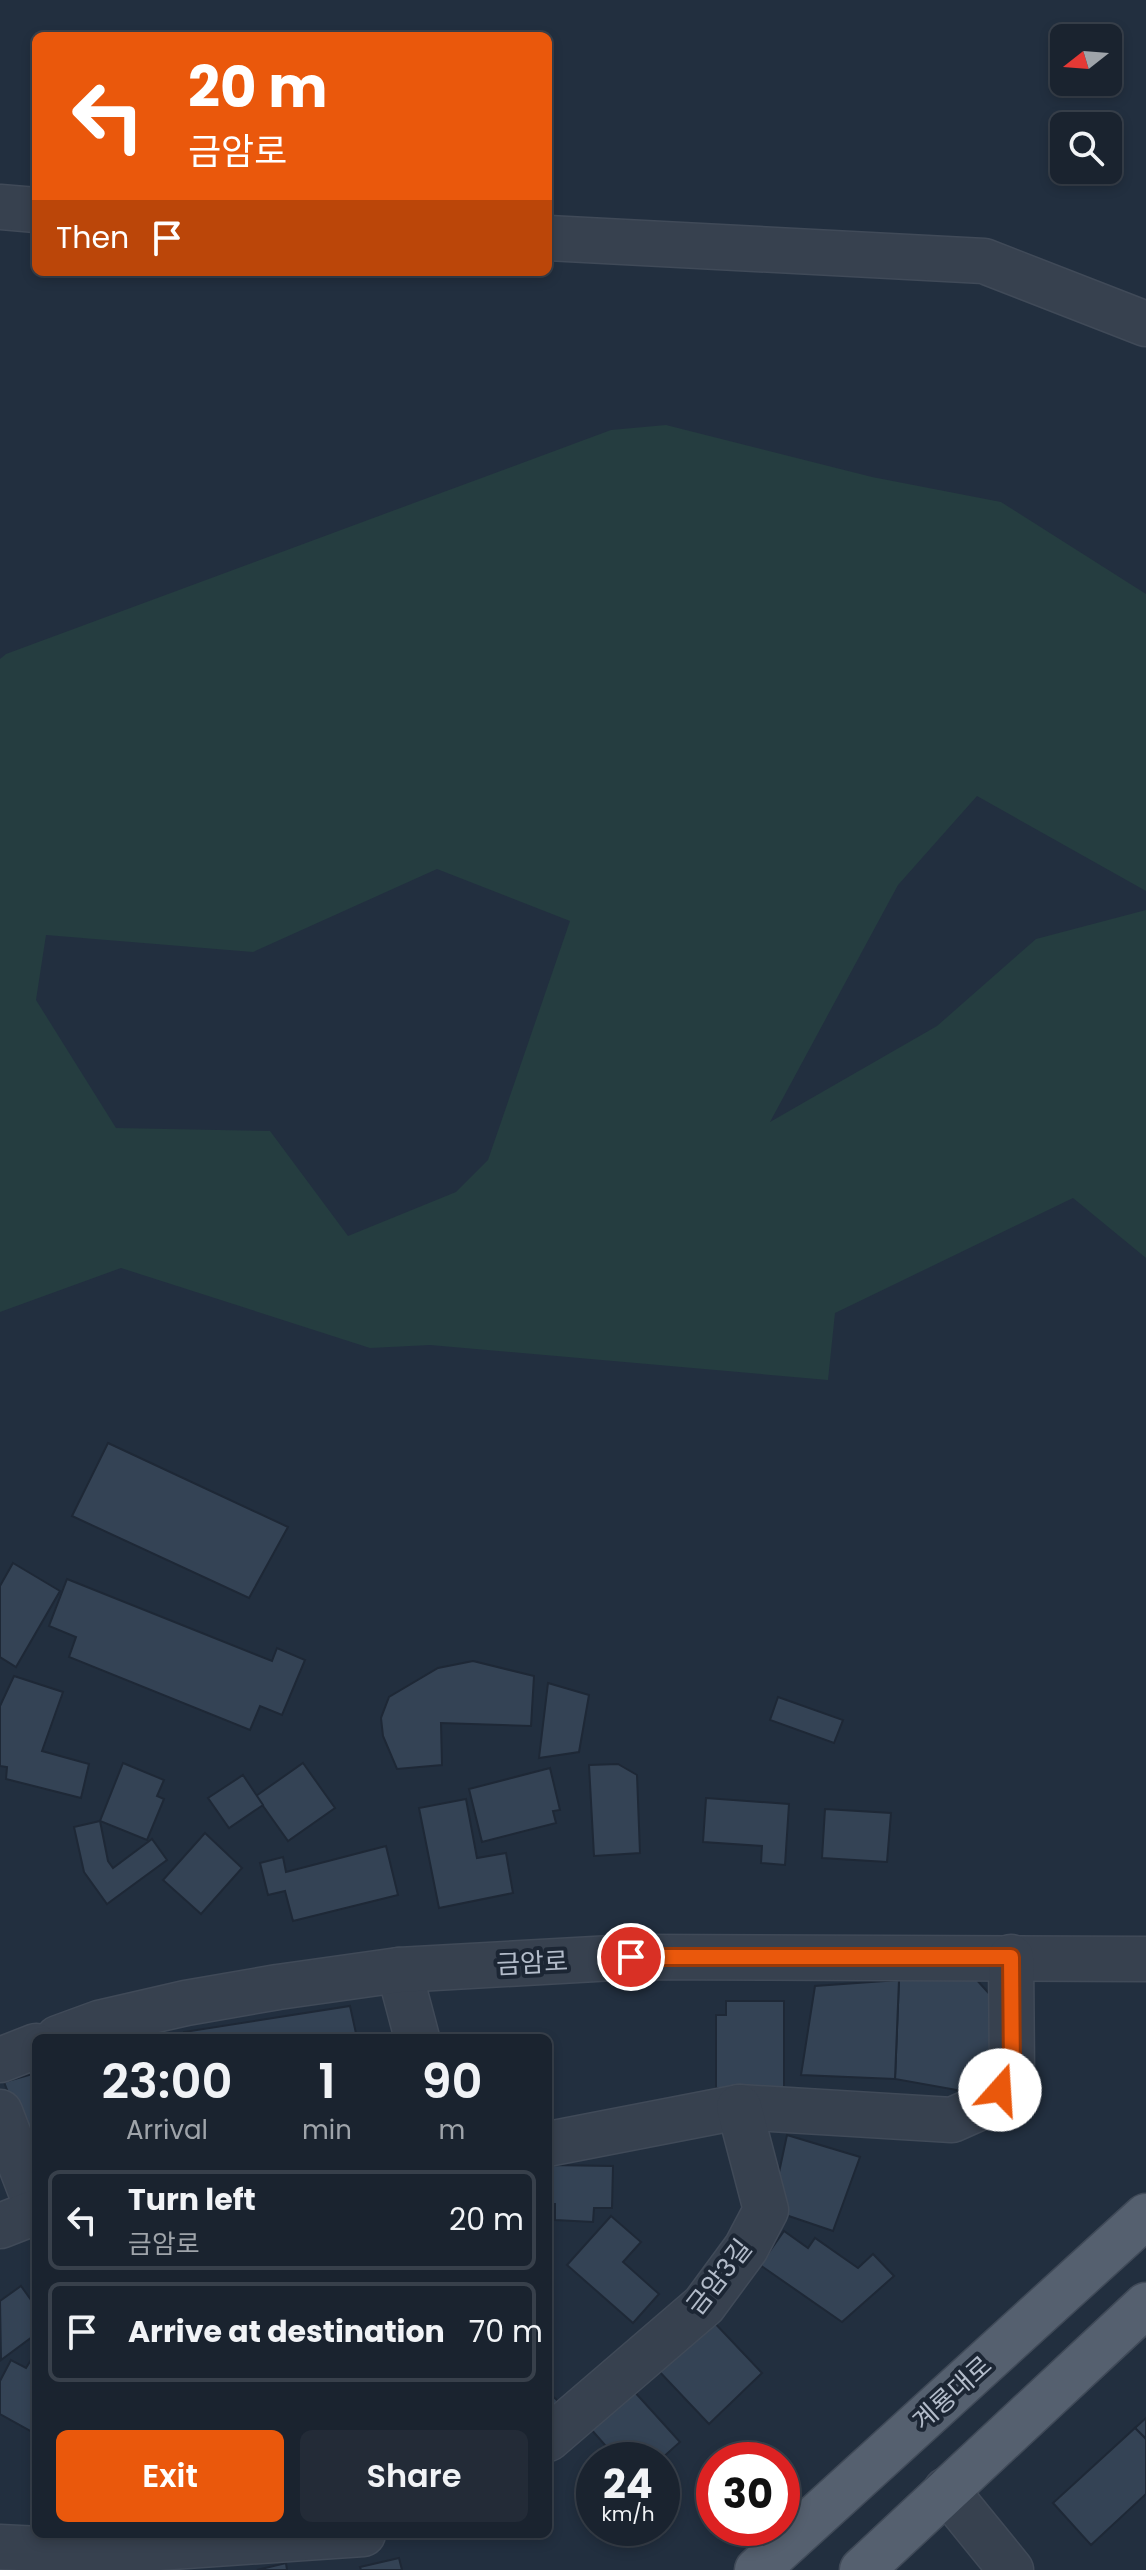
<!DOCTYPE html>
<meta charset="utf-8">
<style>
:root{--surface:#1a232f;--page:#232b37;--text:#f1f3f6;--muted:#9fa4aa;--line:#38404b;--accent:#ea580c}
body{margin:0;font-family:Poppins,"Noto Sans KR",sans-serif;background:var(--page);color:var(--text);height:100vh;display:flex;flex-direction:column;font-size:30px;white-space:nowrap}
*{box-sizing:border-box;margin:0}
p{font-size:26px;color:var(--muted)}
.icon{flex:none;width:44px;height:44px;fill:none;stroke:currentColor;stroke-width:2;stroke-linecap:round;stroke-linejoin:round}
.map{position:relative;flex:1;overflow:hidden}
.drawer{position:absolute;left:32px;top:2034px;width:520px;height:504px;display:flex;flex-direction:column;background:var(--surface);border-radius:12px;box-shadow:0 4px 12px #0003,0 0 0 2px var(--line)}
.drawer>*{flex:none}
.guide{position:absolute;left:32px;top:32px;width:520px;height:244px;border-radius:12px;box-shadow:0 4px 12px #0003,0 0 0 2px var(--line);background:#ea580c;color:#fff;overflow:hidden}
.needle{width:52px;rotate:253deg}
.tools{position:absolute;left:1050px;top:24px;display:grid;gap:16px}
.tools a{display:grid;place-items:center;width:72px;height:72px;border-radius:12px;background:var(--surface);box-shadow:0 4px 12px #0003,0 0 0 2px var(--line);font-size:40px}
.speed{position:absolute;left:576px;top:2442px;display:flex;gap:16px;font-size:40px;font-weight:700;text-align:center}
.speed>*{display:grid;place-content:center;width:104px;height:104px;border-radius:50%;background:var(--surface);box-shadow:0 4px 12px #0003,0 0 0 2px var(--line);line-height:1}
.speed small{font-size:20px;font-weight:400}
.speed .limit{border:12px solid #d22;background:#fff;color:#111}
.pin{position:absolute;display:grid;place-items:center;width:68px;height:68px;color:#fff;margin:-34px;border:4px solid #fff;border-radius:50%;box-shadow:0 2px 8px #0007}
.me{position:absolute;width:88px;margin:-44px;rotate:19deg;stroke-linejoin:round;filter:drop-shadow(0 0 6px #0008)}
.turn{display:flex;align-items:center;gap:28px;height:168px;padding:0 24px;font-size:36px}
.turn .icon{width:104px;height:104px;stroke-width:2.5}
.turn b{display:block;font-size:56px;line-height:68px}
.then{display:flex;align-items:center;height:76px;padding:0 24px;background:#0003;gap:16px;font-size:30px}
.eta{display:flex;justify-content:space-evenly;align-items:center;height:136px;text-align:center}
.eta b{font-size:48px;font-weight:600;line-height:56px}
.button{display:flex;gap:16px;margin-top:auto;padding:16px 24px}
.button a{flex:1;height:92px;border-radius:12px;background:var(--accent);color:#fff;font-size:32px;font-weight:600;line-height:92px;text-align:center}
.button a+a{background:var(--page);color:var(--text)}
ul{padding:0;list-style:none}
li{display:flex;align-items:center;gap:24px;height:100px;margin:0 16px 12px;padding:0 8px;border:4px solid var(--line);border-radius:12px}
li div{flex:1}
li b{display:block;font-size:30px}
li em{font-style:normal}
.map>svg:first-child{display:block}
.green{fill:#253d40;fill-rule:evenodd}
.building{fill:#344355;stroke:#1e2836;stroke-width:2}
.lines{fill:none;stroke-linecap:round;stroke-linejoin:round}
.minor-casing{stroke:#404a58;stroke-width:47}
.major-casing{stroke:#404a58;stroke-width:47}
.minor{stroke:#37414f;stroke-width:44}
.major{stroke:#55606f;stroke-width:44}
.route-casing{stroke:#983908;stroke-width:20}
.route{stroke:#ea580c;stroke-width:14}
.labels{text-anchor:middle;stroke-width:8;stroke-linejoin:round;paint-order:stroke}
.street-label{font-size:26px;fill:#b3bcca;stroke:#1c2634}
</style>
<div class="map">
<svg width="1146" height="2570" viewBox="0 0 1146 2570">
<rect width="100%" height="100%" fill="#222f3f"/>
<path class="green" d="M666,425L872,477L1001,502L1146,594V891L977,796L898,885L770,1122L937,1026L1036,939L1146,910V1258L1073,1198L835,1313L828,1380L430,1345L370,1348L121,1268L0,1312V659L6,654L611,430ZM437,869L570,921L488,1160L456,1192L348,1236L270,1131L116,1128L36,1000L46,935L253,952Z"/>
<g class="building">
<polygon points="108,1443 288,1527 249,1598 72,1516"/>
<polygon points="13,1563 60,1591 16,1667 0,1657 0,1586"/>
<polygon points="67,1579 272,1661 277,1648 305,1660 282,1715 260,1706 250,1730 69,1657 76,1637 49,1626"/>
<polygon points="473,1661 534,1676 531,1726 441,1723 442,1765 397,1769 383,1736 381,1718 389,1697 438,1668"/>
<polygon points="14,1676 63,1692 42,1751 89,1764 81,1798 6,1779 7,1767 0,1766 0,1706"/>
<polygon points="548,1683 589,1695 579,1752 539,1758"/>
<polygon points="778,1697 843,1720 834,1743 770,1720"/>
<polygon points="123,1763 164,1780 157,1796 164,1799 147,1840 100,1821"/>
<polygon points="303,1763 335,1808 288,1841 256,1796"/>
<polygon points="618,1764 637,1775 640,1853 594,1856 589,1765"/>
<polygon points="550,1768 560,1810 553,1811 556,1823 482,1842 469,1789"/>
<polygon points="243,1775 263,1805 229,1828 208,1798"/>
<polygon points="706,1798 789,1804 785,1865 761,1863 762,1846 703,1842"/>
<polygon points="466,1799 477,1858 506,1853 513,1893 439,1908 419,1808"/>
<polygon points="825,1809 891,1813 887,1862 822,1858"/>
<polygon points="100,1821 108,1861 113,1868 152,1839 167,1860 107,1904 84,1872 74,1827"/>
<polygon points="205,1833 242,1868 201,1914 163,1880"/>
<polygon points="386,1846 398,1895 293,1921 285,1891 268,1895 260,1863 283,1857 286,1872"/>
<polygon points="975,1978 994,1999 994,2085 979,2094 895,2079 899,1980"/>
<polygon points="899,1980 895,2079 801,2075 815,1986"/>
<polygon points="726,2001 784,2001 784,2100 739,2089 716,2088 716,2015 726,2015"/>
<polygon points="350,2006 357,2038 184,2038 184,2032"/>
<polygon points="36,2073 36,2165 4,2082"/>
<polygon points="787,2135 860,2157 833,2231 771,2210"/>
<polygon points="548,2165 613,2166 612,2208 594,2208 593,2222 555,2220 555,2204 548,2204"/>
<polygon points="611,2216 641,2242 623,2262 659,2294 633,2323 567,2265"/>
<polygon points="784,2231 808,2248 815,2238 858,2268 873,2254 894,2276 842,2322 760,2265"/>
<polygon points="21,2286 36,2307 36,2334 1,2360 0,2301"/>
<polygon points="709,2317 762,2373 709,2424 656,2368"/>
<polygon points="36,2352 36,2434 0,2414 0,2381 11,2360 26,2368"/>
<polygon points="632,2389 680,2442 660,2460 618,2460 590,2428"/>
<polygon points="548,2392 558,2401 548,2412"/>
<polygon points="1146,2418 1146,2439 1135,2428"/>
<polygon points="1135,2428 1146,2439 1146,2494 1091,2545 1053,2503"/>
<polygon points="399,2558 402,2570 361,2570 360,2567"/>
<polygon points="286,2563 287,2570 257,2570"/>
</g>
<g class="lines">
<defs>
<g id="minor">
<polyline points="0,207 36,210"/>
<polyline points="548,238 984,261 1146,324"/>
<polyline points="399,1970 417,2038"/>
<polyline points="58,2038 99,2023 186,2003 278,1987 399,1970 631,1957 1146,1959"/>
<polyline points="0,2060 36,2046"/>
<polyline points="0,2112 36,2205"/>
<polyline points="548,2144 739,2107 952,2120 988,2104 1012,2076 1011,1957"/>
<polyline points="0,2226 36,2212"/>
<polyline points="548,2439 704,2305 746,2248 766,2210 739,2107"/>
<polyline points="946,2490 1011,2570"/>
<polyline points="0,2547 99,2552 363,2534"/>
</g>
<g id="major">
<polyline points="757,2570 1146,2216"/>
<polyline points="862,2570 1146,2305"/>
</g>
</defs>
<use href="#minor" class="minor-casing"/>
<use href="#major" class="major-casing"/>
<use href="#minor" class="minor"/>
<use href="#major" class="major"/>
</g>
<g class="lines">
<defs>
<polyline id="route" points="631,1957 1011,1957 1012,2076 1000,2090"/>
</defs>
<use href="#route" class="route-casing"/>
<use href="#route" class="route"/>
</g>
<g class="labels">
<g class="street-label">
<text transform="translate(532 1963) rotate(-3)" y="9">금암로</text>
<text transform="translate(719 2277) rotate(-52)" y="9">금암3길</text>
<text transform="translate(952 2393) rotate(-42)" y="9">계룡대로</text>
</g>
</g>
</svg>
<div class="tools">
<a><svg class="needle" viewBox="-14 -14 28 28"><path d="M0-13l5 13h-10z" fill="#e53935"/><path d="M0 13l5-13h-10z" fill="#9fa4aa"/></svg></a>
<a><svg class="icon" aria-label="search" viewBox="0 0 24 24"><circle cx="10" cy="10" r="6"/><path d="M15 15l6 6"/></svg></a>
</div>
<div class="speed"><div>24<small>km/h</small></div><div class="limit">30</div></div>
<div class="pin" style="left:631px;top:1957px;background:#d93025"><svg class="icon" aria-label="arrive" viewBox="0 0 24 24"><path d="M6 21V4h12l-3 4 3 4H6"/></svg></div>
<svg class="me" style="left:1000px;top:2090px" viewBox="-20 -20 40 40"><circle r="19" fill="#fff"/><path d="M0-13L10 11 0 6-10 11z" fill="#ea580c"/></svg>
<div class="guide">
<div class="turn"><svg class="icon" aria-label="left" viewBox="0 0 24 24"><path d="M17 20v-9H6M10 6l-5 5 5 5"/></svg><div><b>20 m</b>금암로</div></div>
<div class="then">Then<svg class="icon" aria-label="arrive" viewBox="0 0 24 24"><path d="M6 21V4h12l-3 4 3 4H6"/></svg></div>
</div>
<section class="drawer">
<div class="eta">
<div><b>23:00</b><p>Arrival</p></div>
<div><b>1</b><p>min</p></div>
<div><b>90</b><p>m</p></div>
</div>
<ul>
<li><svg class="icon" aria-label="left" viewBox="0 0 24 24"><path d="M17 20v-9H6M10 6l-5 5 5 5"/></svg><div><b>Turn left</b><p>금암로</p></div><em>20 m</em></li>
<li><svg class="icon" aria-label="arrive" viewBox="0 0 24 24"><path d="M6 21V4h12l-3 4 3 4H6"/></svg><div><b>Arrive at destination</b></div><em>70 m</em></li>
</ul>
<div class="button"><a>Exit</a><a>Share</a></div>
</section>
</div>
